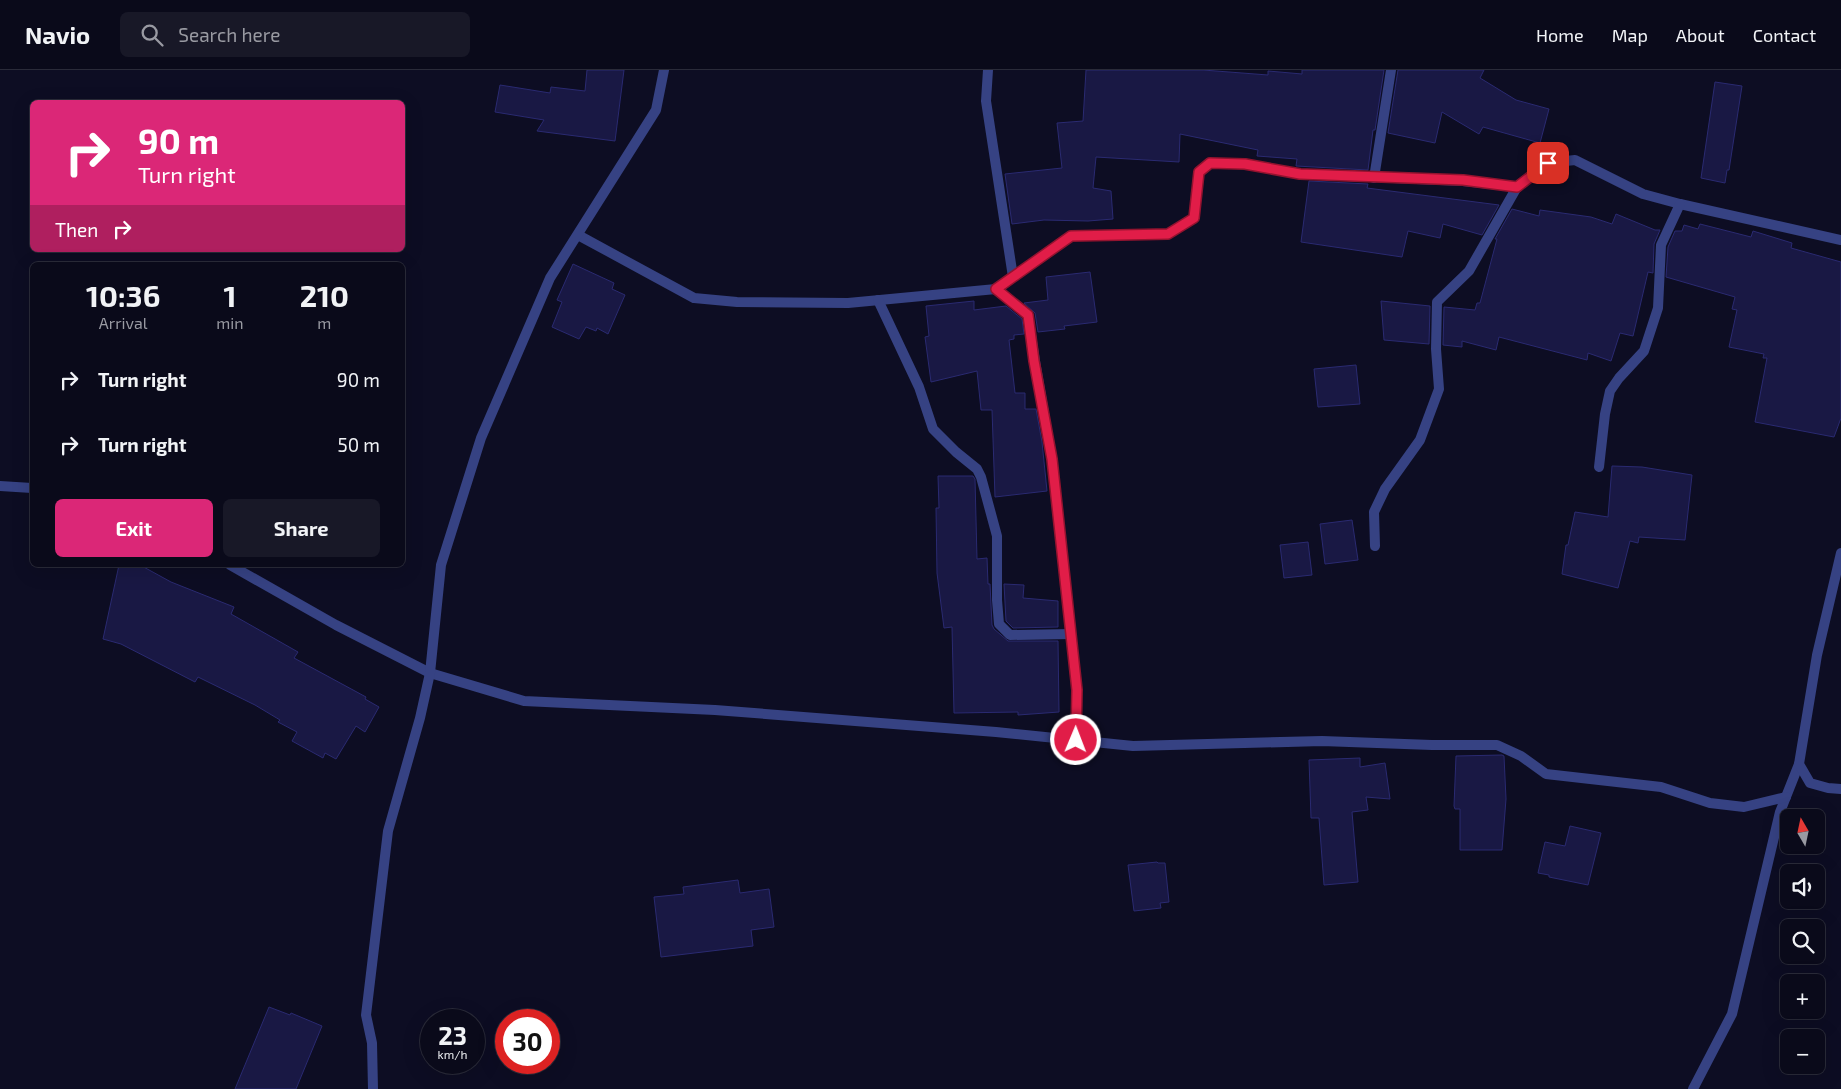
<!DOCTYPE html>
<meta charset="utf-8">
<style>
:root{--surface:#0a0a1a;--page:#181827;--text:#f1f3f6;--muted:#999aa2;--line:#2a2b39;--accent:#db2777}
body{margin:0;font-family:"Exo 2",sans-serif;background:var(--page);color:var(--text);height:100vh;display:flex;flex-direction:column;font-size:19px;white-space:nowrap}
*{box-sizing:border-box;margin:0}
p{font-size:16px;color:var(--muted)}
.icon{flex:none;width:28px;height:28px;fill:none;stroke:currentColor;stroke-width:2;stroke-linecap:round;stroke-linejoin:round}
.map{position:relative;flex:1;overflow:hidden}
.drawer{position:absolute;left:30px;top:192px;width:375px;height:305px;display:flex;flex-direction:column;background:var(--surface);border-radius:8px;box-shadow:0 5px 20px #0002,0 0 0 1px var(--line)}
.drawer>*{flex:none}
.top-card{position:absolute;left:30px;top:30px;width:375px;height:152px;border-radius:8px;box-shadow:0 5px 20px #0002,0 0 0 1px var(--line);background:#db2777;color:#fff;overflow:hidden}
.needle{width:32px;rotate:351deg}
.tools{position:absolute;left:1780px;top:739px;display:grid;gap:10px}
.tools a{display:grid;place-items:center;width:45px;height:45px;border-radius:8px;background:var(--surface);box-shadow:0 5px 20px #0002,0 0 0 1px var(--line);font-size:25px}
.speed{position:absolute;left:420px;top:939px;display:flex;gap:10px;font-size:25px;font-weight:700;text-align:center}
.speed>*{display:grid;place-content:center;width:65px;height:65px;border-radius:50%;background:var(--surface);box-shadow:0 5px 20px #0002,0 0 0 1px var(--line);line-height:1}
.speed small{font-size:12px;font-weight:400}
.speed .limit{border:8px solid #d22;background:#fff;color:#111}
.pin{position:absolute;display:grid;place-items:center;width:42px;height:42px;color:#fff;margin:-21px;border-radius:10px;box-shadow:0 2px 8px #0006}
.me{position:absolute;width:55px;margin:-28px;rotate:1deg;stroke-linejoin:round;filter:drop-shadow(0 0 4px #0008)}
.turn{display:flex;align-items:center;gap:18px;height:105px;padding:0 25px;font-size:22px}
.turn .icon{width:65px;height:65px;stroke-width:2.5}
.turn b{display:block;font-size:35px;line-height:42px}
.then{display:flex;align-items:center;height:48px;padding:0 25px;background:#0003;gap:10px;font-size:19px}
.eta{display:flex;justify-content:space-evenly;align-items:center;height:85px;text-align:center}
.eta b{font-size:30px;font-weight:700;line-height:35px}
.primary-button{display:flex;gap:10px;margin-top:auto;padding:10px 25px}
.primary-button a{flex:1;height:58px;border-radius:8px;background:var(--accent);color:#fff;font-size:20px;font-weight:700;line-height:58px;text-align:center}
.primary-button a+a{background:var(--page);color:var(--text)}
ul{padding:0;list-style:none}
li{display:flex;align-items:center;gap:15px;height:65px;padding:0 25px}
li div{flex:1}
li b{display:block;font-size:19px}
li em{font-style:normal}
header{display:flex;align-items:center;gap:30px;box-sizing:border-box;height:70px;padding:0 25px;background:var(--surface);border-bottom:1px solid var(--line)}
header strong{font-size:24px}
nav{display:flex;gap:28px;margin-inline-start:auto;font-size:18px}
.search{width:350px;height:45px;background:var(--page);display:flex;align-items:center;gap:12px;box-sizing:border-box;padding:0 18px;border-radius:8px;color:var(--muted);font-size:19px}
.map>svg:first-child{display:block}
.building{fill:#191844;stroke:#2a2a71}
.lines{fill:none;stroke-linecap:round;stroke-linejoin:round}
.lane{stroke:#364283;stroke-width:10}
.street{stroke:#364283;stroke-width:10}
.route-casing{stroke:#92132f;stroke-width:12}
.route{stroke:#e11d48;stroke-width:9}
</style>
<header>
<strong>Navio</strong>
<div class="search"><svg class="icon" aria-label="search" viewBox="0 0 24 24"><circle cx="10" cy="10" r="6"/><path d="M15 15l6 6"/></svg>Search here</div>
<nav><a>Home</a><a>Map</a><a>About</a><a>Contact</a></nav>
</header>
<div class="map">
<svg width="1841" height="1019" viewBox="0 0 1841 1019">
<rect width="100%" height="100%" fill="#0d0d23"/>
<g class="building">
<polygon points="587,0 624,0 615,71 537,61 544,50 495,42 500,15 550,23 551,17 585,21"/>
<polygon points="1086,0 1203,0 1268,5 1268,1 1302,4 1302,0 1384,0 1375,60 1373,60 1368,100 1296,96 1297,89 1257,86 1258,80 1180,64 1179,92 1096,87 1093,118 1111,121 1113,149 1088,151 1044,150 1012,154 1005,104 1062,98 1057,53 1083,51"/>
<polygon points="1398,0 1484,0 1480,8 1516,30 1549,39 1540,73 1483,57 1479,64 1442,42 1435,73 1388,63"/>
<polygon points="1715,12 1742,16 1729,100 1727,100 1725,113 1701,108"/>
<polygon points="1309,111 1368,114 1367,118 1499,135 1482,165 1443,154 1440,168 1408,161 1402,187 1301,172"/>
<polygon points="1512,139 1539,146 1540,140 1591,147 1612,154 1616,144 1655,160 1660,160 1654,174 1653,203 1648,202 1633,266 1620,263 1611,291 1588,283 1587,290 1499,267 1496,280 1462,271 1462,277 1443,275 1444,237 1475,240 1477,233 1480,233 1497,169 1495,169"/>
<polygon points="1700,154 1751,167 1753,161 1792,173 1791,178 1841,192 1841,348 1834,367 1755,352 1767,288 1763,288 1764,284 1729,277 1737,240 1732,239 1735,227 1666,207 1668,177 1675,161 1682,161 1684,155 1698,159"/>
<polygon points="573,194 614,213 612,219 625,225 608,264 597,258 596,261 586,257 579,269 552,257 562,232 557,230"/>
<polygon points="1090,202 1097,252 1064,256 1065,259 1038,262 1035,243 1024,233 1048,230 1046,207"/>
<polygon points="974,231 974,240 1006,236 1022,249 1024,264 1014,265 1014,269 1009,270 1015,323 1025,323 1025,339 1036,339 1042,372 1047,421 995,427 992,340 981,340 977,301 931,312 925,267 929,266 926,236"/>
<polygon points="1381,231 1430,236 1429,274 1384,270"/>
<polygon points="1356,295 1360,334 1318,337 1314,299"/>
<polygon points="1612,396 1642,397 1692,405 1685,470 1639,467 1638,473 1630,471 1618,518 1562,504 1566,475 1568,475 1575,442 1608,447"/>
<polygon points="938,406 973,406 975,409 977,489 987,488 988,514 990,514 992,555 994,559 1008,571 1058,571 1059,642 1018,645 1018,642 954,643 952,557 944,558 937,503 936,438 939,438"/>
<polygon points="1352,450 1358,490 1325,494 1320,454"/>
<polygon points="1308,472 1312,505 1284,508 1280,475"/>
<polygon points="119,495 140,495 171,512 234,537 231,544 298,582 294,588 366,627 365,629 379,637 365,662 356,656 336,689 325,683 323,688 292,671 297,662 278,652 280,650 255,635 198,607 195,612 121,574 103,569"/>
<polygon points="1004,514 1024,515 1023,528 1058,531 1058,557 1013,558 1006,551"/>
<polygon points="1502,685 1504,686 1506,729 1502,780 1460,780 1460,739 1455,739 1454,736 1456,686"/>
<polygon points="1360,688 1360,697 1385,693 1390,729 1366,727 1368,740 1352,742 1358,812 1324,815 1319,748 1311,748 1309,690"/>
<polygon points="1570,756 1601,763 1588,815 1549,807 1549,805 1538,803 1545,772 1565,776"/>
<polygon points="1157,792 1158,793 1165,793 1169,832 1160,833 1161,838 1134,841 1128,795"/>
<polygon points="738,810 740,823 769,819 774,857 751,860 753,876 661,887 654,827 684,824 683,817"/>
<polygon points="269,937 290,945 291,943 322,956 296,1019 235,1019"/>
</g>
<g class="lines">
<polyline class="lane" points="1693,1019 1732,944 1780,742 1799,694"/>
<g class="street">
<polyline points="988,0 986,31 1013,207"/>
<polyline points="1374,108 1391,0"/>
<polyline points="578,165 694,228 737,232 848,233 996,219 1071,166 1168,164 1194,148 1199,103 1209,93 1245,94 1300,104 1463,111 1517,117 1548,93 1575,90 1643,124 1680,134 1841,170"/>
<polyline points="996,219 1028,245 1035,291 1052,389 1077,620 1076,670"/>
<polyline points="878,230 919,317 933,359 956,382 977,399 981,407 997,466 997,530 999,554 1010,565 1071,564"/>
<polyline points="1599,397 1605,344 1610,321 1619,308 1644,281 1658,238 1661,175 1680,134"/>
<polyline points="0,416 32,418"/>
<polyline points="1375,476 1374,442 1385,419 1420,370 1439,319 1436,279 1437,232 1469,201 1517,117"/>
<polyline points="1841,483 1817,585 1799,694 1810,713 1828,718 1841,719"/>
<polyline points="230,495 336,555 430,603 524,631 715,640 996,662 1133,676 1322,671 1432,675 1497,675 1521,686 1546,704 1661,717 1710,733 1744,737 1786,727"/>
<polyline points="373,1019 372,973 366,945 388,761 420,648 430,603 441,495 481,368 550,208 656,40 664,0"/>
</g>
</g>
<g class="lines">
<defs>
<polyline id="route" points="1076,670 1077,620 1052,389 1034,291 1028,245 996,219 1071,166 1168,164 1194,148 1199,102 1210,93 1245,94 1300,104 1463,110 1517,117 1548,93"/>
</defs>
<use href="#route" class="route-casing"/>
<use href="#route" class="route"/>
</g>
</svg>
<div class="tools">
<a><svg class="needle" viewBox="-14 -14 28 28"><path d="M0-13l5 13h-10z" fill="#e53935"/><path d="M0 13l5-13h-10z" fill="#999aa2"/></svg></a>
<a><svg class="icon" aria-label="sound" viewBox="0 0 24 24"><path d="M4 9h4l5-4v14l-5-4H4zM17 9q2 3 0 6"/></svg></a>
<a><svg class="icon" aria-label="search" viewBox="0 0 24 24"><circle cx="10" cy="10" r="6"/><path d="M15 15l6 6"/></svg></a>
<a>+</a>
<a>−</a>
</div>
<div class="speed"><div>23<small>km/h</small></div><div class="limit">30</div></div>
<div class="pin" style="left:1548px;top:93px;background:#d93025"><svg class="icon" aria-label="arrive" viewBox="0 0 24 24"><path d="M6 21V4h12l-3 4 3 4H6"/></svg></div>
<svg class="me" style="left:1076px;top:670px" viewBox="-20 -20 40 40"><circle r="17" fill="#e11d48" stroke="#fff" stroke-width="3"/><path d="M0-11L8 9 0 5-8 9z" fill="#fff"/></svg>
<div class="top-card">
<div class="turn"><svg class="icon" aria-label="right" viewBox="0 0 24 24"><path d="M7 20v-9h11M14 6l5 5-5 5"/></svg><div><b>90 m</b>Turn right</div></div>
<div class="then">Then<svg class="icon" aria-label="right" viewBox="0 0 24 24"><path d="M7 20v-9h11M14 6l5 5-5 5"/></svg></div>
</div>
<section class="drawer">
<div class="eta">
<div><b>10:36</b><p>Arrival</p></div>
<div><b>1</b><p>min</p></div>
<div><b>210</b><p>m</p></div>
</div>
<ul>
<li><svg class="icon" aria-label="right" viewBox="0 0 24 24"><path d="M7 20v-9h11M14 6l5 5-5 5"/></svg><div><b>Turn right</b></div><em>90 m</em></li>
<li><svg class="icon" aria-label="right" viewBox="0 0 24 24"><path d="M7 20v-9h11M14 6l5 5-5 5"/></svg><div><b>Turn right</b></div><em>50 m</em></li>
</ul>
<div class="primary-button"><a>Exit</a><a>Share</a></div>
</section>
</div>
